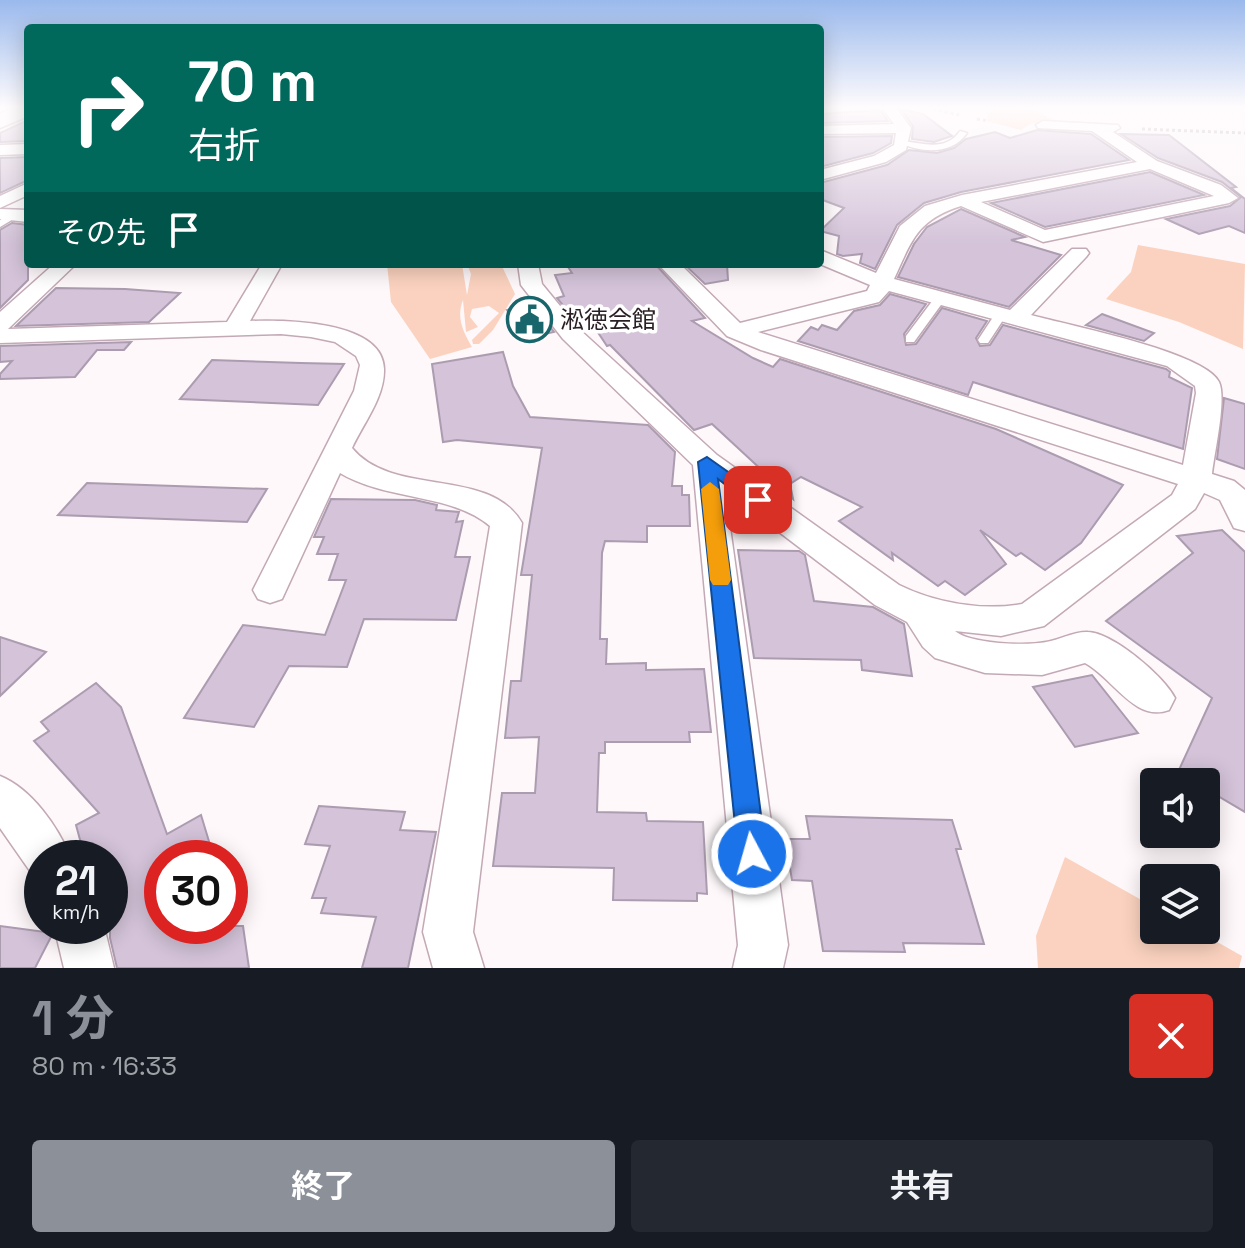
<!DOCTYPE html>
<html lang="ja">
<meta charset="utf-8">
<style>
:root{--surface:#171b24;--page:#242831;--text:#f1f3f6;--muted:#9ea1a6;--accent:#8c9099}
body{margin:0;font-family:"Space Grotesk","Noto Sans JP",sans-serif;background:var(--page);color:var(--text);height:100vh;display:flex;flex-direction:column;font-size:30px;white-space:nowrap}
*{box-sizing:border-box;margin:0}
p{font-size:26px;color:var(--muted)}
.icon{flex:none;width:44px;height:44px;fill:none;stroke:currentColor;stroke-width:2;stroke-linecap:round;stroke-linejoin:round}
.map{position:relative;height:968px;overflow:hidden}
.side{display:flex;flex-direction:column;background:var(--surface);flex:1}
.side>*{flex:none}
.banner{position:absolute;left:24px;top:24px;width:800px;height:244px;border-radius:8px;box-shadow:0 4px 20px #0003;background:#00695c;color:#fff;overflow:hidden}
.fabs{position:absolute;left:1140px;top:768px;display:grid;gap:16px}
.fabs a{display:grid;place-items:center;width:80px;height:80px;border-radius:8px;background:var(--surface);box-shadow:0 4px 20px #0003;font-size:40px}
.speed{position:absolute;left:24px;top:840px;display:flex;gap:16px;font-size:40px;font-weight:700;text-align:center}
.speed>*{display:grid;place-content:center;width:104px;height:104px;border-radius:50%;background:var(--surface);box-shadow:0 4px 20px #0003;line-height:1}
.speed small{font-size:20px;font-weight:400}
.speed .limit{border:12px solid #d22;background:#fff;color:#111}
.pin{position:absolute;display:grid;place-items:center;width:68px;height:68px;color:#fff;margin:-34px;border-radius:16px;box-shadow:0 4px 12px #0006}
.me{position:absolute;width:88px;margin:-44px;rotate:354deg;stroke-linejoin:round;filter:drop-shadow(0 0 6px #0008)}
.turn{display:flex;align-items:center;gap:28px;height:168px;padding:0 32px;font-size:36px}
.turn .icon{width:104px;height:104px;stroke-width:2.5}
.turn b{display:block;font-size:56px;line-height:68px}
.then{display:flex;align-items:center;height:76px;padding:0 32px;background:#0003;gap:16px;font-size:30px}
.round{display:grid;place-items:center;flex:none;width:84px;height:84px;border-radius:8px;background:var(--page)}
.summary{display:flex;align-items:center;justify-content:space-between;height:136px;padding:0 32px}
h1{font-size:48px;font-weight:700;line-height:60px;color:var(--accent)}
.button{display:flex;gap:16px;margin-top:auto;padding:16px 32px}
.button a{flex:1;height:92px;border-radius:8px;background:var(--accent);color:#fff;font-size:32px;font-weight:700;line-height:92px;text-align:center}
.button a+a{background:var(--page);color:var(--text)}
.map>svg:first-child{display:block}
.green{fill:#fbd2bf}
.building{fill:#d4c3d9;stroke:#ac9cb0;stroke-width:2}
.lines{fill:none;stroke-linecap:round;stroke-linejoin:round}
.service-casing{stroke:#c3a9b5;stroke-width:3}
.minor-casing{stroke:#c3a9b5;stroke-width:3}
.primary-casing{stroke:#c3a9b5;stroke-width:3}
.path{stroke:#a9a1a5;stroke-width:3;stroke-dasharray:3 3;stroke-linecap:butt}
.service{fill:#fff;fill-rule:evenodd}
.minor{fill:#fff;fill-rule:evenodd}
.primary{fill:#fff;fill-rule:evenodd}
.route{fill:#1a73e8;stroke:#114b97;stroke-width:2}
.slow{fill:#f59e0b}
.labels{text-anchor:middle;stroke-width:7;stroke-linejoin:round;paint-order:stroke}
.far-poi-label{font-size:24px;fill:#281e23;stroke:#fff;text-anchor:start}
</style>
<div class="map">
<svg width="1245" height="968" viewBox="0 0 1245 968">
<rect width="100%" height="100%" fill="#fef8fa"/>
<g class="green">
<polygon points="985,109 1032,109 1063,124 1032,123 1021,130 987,121 987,114 995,111"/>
<polygon points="1138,245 1245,264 1243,349 1179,322 1106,299 1131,272"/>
<path d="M387,264H462L467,295L471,274L467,264H501L515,294L493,330L479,344H473L472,340L499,313L489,306L472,309L470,317L478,327L466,332L463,300C456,317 463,332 472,347L430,359L391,302Z"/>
<polygon points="1065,857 1154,907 1154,930 1196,930 1242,956 1239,968 1038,968 1036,936"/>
</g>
<g class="building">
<polygon points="901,109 923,114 952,136 934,142 912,139 913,126"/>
<polygon points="880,110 888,121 820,123 820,114"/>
<polygon points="28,120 28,141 0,142 0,133"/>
<polygon points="1037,130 1091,134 1129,160 961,192 924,203 897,225 875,269 860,263 862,254 843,256 837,254 839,236 820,231 844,208 820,199 820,183 887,165 909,150 937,153 954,148 966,139 995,132 1010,138"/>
<polygon points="1121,134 1169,135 1236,187 1231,188 1245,199 1245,233 1229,226 1199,234 1166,219 1230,206 1241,197 1222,182 1158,158"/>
<polygon points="892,136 891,143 873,153 820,167 820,137"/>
<polygon points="28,157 28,180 0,193 0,158"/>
<polygon points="1150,172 1204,195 1045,227 991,203"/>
<polygon points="961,209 1025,237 1011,240 1061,255 1009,307 898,277 914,244 927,227"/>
<polygon points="12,223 28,225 28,280 0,308 0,230"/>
<polygon points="566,264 655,264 705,318 692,321 753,358 773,367 780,359 996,429 1123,485 1081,543 1045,570 1021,553 1016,556 980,530 1006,564 965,595 945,581 938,586 892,553 893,560 839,521 862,507 801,477 790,484 793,499 712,424 694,430 610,345 607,346 591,322 579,325 557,298 564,296 555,275 572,273"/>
<polygon points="684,264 727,264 728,280 705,284"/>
<polygon points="56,288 125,289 180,293 149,322 16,326"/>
<polygon points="890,294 926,304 904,334 906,345 916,344 942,308 987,321 976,338 980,346 990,345 1003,325 1166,369 1170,372 1169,377 1192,388 1183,449 973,382 968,395 798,341 811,327 818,330 822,325 837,330 854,311 880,305"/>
<polygon points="532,304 554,332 529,338 507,310"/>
<polygon points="1102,314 1154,333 1144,341 1086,325"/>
<polygon points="131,342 124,350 97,350 75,377 0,379 0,374 12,361 0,362 0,346"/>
<polygon points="503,352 513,386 530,417 648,425 675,452 672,486 682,486 682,495 689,495 690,526 647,526 647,542 605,541 602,553 600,639 607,639 606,664 646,663 646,670 704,669 711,732 689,732 690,742 605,742 605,753 599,753 597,812 646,813 647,821 703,822 707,894 697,893 697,901 613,900 614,868 493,866 502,793 535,793 539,737 505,738 511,681 521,681 532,575 521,575 542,448 457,440 443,442 432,364"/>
<polygon points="212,360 301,363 344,364 318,405 180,399"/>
<polygon points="1224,398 1245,404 1245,469 1217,459"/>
<polygon points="87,483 267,489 247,522 58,515"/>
<polygon points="331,499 415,500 437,505 436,510 459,512 456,522 463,521 455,557 470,557 456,620 364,619 347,667 289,666 254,727 184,718 243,625 325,635 346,580 329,580 338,554 317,554 324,537 314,537"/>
<polygon points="1222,530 1245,552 1245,812 1206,789 1206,782 1195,782 1178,772 1212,698 1106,621 1193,553 1177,536"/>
<polygon points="738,550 799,551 805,555 814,601 873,607 904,624 912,676 862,670 861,660 754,658"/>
<polygon points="0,637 46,652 0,696"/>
<polygon points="1092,675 1138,733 1075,747 1033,687"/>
<polygon points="96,683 121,707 167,834 201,815 211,848 194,858 162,858 162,926 243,926 249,968 117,968 110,938 110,858 85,858 76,825 99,813 34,741 49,731 41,722"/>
<polygon points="319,806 405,812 400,830 436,832 408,968 362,968 376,917 321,913 326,898 312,898 330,846 305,844"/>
<polygon points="806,816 952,820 961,849 956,849 984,944 903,943 905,952 823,951 812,881 792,880 785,839 810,839"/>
<polygon points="0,926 53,933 35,968 0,968"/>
</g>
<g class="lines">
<defs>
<g id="service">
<path d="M960,131L967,133C952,155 922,153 900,143L904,141C925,144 946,151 960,131Z"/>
<polygon points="12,213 20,215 0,227 0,220"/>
<polygon points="940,294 946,298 914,342 906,342 906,336 936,296"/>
<polygon points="1001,310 1007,314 990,340 988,343 980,343 978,340 997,311"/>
</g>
<g id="minor">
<polygon points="883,109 897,109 911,128 906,150 886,162 820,180 820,170 874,156 894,145 896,133 820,134 820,126 894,124"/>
<path d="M1043,121L1118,125L1120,128L1113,132L1157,161L1221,185L1238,198L1229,203L1043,242L961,206C917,220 912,240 894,279L1010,310L1072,249H1086L1089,253L1086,257L1031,315C1067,325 1205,352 1219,382C1227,399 1214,454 1212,474L1234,481L1245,490V531L1234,528L1220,500L1204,493L1195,509L1044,626L1001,636L955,631C970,644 1026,646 1046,642C1059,640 1075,631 1088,632C1113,633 1164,676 1175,698L1169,710C1135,723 1113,678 1085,663L1042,675L985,673L935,658L923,647L907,622L875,605L725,491L788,945L783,968H733L738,945L693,465L563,339L521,285L518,264H538L542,284L579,329L717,455L899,585C935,603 982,611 1022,604L1172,495L1178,484L761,350L727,336L658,264H680L740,323L867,291L870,285L820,264V250L876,273L900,226L925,206L962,195L1137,162L1092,131L1038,128L1036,125ZM1150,169L1214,196L1045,230L981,202ZM889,291L1167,366L1195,386L1196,393L1183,465L758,332L879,302Z"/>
<polygon points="28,144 28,154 0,155 0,145"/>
<polygon points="28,183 28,195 0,208 0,196"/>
<polygon points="0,209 28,210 28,222 0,219"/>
<path d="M54,264H76L8,329L227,322L262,264H282L250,321C283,320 383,320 384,369C385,397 363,424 352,448C393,498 489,466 522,523L473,932L484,968H433L423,932L490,526C451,493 387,501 340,473L282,599L270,603L258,599L253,590L354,391L360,365L356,356L335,342L311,337L281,334L0,343V312Z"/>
<path d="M0,776C32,789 58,827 71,858H42V879L32,874L0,828Z"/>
<polygon points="54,926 104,926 114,968 64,968"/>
</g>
<polygon id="primary" points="9,109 28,109 28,116 0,128 0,114"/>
</defs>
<use href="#service" class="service-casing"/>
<use href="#minor" class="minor-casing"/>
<use href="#primary" class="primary-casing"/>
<g class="path">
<polyline points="933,109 959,115"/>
<polyline points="977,119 989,121"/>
<polyline points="1142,129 1245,133"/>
</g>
<use href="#service" class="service"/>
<use href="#minor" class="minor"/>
<use href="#primary" class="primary"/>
</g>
<linearGradient id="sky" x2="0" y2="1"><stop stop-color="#9ab9ec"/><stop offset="0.44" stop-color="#fffcfd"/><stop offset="1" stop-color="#fffcfd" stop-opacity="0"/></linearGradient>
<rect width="1245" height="245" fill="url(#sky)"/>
<polygon class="route" points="707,457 768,500 765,505 752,505 718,479 766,854 762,864 752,868 742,864 738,854 698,462"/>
<polygon class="slow" points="710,482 719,489 731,580 728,585 713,585 710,580 701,489"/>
<defs>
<symbol id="civic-ring" viewBox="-11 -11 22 22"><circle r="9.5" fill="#fff" stroke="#18666c" stroke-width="1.5"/><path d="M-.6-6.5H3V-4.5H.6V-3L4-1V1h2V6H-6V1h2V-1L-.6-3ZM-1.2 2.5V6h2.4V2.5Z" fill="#18666c"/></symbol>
</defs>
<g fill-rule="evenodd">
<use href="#civic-ring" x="504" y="294" width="51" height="51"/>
</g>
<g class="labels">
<g class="far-poi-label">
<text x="560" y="328">淞徳会館</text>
</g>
</g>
</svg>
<div class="fabs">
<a><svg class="icon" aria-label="sound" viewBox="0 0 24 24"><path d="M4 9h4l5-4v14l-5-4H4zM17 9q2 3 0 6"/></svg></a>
<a><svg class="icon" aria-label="layers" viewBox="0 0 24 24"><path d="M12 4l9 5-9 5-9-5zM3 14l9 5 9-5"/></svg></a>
</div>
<div class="speed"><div>21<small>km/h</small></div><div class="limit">30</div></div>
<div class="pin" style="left:758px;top:500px;background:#d93025"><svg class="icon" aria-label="arrive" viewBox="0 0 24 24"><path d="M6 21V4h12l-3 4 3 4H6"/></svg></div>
<svg class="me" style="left:752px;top:854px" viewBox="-20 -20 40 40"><circle r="17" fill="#1a73e8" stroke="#fff" stroke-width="3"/><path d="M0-11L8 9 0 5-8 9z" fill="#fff"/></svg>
<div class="banner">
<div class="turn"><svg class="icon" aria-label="right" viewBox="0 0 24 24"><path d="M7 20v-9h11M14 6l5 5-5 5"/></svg><div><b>70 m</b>右折</div></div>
<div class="then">その先<svg class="icon" aria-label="arrive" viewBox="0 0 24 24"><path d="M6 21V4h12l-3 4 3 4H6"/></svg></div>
</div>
</div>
<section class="side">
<div class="summary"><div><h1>1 分</h1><p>80 m · 16:33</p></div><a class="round" style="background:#d93025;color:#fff"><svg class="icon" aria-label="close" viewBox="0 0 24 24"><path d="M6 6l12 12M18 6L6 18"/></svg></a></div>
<div class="button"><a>終了</a><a>共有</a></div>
</section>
